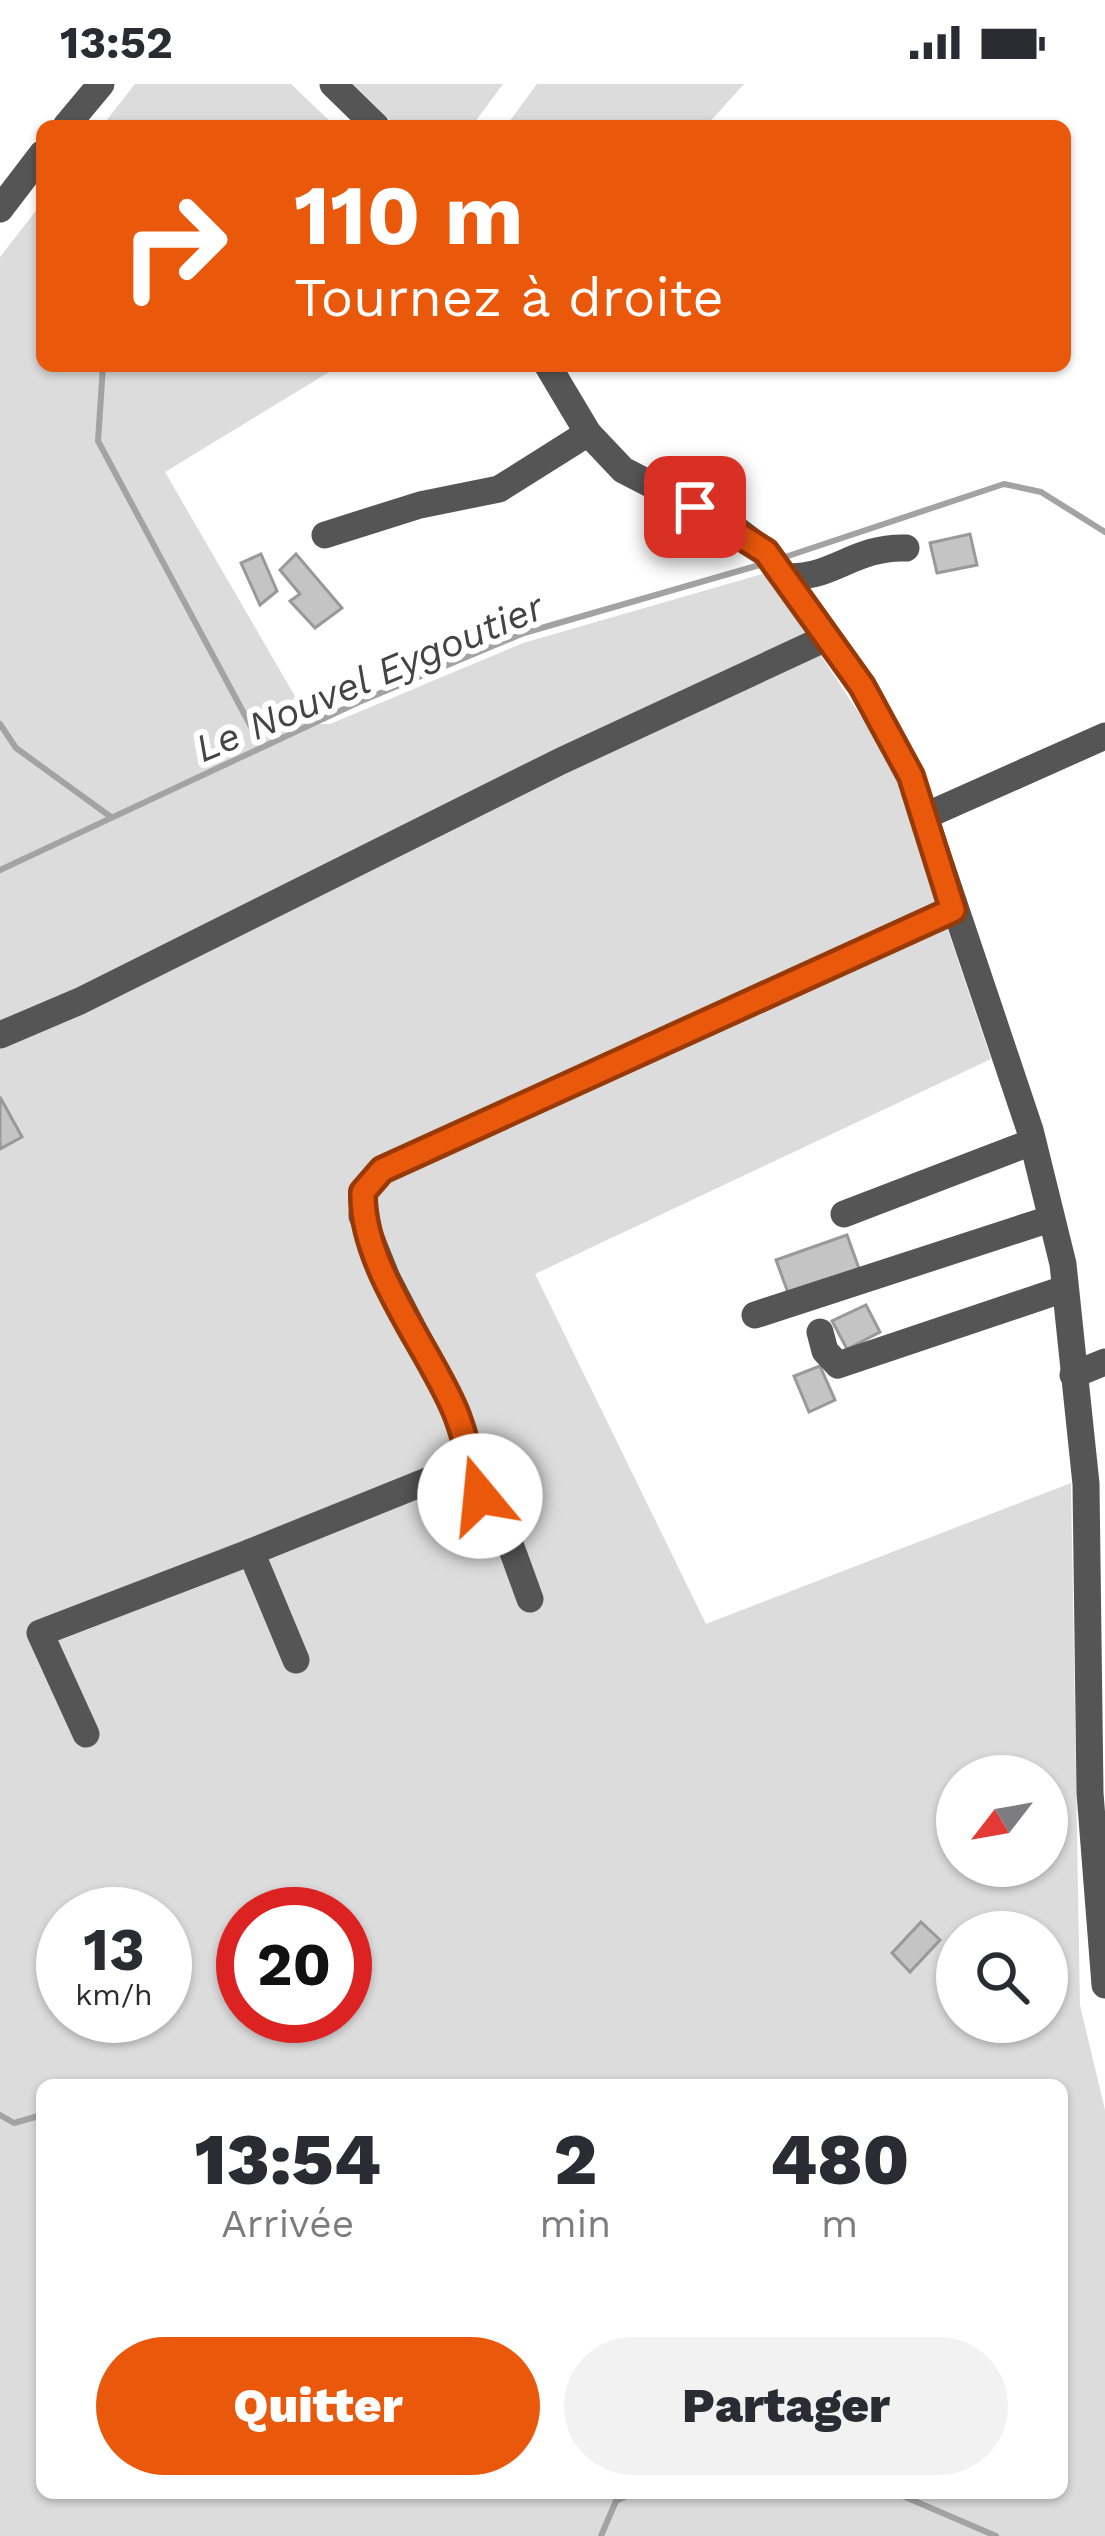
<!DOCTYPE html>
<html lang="fr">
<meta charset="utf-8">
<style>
:root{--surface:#fff;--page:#f2f2f3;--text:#2b2b33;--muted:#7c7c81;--accent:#ea580c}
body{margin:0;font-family:"Work Sans",sans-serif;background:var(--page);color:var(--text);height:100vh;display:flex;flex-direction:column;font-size:45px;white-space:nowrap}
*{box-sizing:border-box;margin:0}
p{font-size:39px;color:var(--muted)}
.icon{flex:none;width:66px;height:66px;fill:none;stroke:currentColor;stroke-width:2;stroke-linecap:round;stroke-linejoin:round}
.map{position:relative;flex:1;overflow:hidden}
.details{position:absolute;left:36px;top:1995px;width:1032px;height:420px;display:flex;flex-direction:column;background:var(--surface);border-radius:18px;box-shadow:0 3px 9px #0004}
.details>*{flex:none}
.hud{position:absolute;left:36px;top:36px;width:1035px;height:252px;border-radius:18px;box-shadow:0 3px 9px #0004;background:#ea580c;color:#fff;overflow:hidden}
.needle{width:78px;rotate:239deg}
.controls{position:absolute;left:936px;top:1671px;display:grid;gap:24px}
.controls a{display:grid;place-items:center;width:132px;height:132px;border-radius:50%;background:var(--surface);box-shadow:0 3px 9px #0004;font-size:60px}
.speed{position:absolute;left:36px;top:1803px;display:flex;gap:24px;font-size:60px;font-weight:700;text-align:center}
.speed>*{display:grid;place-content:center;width:156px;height:156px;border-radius:50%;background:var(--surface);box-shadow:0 3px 9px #0004;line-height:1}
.speed small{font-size:30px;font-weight:400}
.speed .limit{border:18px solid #d22;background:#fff;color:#111}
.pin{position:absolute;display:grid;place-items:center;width:102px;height:102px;color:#fff;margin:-51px;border-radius:24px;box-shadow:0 6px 18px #0006}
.me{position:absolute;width:132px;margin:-66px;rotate:343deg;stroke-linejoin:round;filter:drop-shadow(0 0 9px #0008)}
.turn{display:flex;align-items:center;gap:42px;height:252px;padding:0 60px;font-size:54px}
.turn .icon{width:156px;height:156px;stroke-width:2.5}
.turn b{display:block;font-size:84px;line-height:102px}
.eta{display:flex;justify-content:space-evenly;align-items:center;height:204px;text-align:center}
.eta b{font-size:72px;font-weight:800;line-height:84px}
.cta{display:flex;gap:24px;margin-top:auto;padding:24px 60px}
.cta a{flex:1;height:138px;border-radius:72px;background:var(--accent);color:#fff;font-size:48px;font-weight:800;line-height:138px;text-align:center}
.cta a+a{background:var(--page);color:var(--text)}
.status{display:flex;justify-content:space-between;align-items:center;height:84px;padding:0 60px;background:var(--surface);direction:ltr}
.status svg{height:33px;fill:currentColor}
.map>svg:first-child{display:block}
.green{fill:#dcdcdc;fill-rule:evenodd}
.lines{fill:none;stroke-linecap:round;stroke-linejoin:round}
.stream{stroke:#a3a3a3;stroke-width:6}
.building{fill:#c4c4c4;stroke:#999;stroke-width:3}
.minor{stroke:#555;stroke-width:27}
.route-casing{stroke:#983908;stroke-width:30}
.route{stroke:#ea580c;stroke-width:21}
.labels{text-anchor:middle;stroke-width:12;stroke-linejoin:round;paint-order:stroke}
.water-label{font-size:39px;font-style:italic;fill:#444;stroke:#fff}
</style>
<div class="status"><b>13:52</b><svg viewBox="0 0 49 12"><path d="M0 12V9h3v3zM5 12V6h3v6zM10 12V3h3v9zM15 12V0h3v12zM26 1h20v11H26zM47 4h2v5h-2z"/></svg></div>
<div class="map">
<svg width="1105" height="2452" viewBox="0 0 1105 2452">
<rect width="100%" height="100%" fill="#fff"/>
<g class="green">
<polygon points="135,0 291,0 335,42 102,42"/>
<polygon points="353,0 503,0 472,42 396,42"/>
<polygon points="537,0 744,0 706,42 506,42"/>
<path d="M42,119V282H339L165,388L311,640H330L523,559L766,489L876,655L899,700L991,975L535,1190L706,1540L1071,1399L1080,1921L1105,2026V2452H0V173ZM957,1692H1047V1782H957ZM63,1830H165V1932H63ZM243,1830H345V1932H243ZM957,1848H1047V1938H957ZM42,2001H1062V2409H42Z"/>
</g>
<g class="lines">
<g class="stream">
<polyline points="103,282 98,357 262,663"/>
<polyline points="782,474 1004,400 1041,408 1105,448"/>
<polyline points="0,640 16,664 111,733"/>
<polyline points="0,786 359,618 524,549 763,480"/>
<polyline points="0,2031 14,2039 42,2031"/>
<polyline points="896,2409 996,2452"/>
<polyline points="601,2452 616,2417 632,2409"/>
</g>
</g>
<g class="building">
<polygon points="970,450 977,481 937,489 930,459"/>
<polygon points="261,470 277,507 260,521 241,479"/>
<polygon points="296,470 342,524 315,544 290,517 300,510 280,486"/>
<polygon points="0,1013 22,1053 0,1065"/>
<polygon points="847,1151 861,1190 790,1214 776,1176"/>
<polygon points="866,1221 880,1248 847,1265 832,1237"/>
<polygon points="820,1282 835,1316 809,1328 794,1292"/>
<polygon points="921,1838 940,1856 910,1888 892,1869"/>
</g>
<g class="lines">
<g class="minor">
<polyline points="333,0 376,42"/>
<polyline points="66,42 101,0"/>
<polyline points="0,125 42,70"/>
<polyline points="548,282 588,349 623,386 732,442 766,468 861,602 911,692 1030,1046 1063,1180 1086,1400 1090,1709 1105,1901"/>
<polyline points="325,451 420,421 499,405 588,349"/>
<path d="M783,492C829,498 853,462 906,464"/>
<polyline points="923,733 1105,652"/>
<polyline points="0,951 80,917 561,677 826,554"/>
<polyline points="844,1130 1032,1058"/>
<polyline points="755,1231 1050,1135"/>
<polyline points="820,1248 825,1267 838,1281 1064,1205"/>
<polyline points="1073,1291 1105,1278"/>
<polyline points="530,1515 506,1449 480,1412 456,1328 387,1194 362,1132 363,1108 382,1086 953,826"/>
<polyline points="296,1576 251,1468 437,1393 465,1366"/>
<polyline points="86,1650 40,1549 251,1468"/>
</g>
</g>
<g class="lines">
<defs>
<path id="route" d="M480,1412C471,1383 466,1350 453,1322C424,1257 361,1180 363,1108L382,1086L953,826L911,692L862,602L766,468L695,423"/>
</defs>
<use href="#route" class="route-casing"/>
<use href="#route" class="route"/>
</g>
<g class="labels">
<g class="water-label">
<text transform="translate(369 593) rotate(-23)" y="14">Le Nouvel Eygoutier</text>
</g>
</g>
</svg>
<div class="controls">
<a><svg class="needle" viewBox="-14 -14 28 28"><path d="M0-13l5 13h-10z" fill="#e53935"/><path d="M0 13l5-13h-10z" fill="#7c7c81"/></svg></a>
<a><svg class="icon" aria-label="search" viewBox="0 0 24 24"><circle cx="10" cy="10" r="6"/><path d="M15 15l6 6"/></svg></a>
</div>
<div class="speed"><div>13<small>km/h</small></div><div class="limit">20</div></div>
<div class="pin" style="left:695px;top:423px;background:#d93025"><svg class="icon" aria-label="arrive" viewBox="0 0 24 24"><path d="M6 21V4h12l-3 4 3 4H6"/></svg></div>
<svg class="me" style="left:480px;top:1412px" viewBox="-20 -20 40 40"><circle r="19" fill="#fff"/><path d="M0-13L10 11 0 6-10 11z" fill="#ea580c"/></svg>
<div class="hud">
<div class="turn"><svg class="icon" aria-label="right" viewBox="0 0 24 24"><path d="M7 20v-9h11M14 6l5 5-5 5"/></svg><div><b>110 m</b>Tournez à droite</div></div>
</div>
<section class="details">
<div class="eta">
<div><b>13:54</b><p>Arrivée</p></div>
<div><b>2</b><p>min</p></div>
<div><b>480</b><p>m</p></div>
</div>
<div class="cta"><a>Quitter</a><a>Partager</a></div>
</section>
</div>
